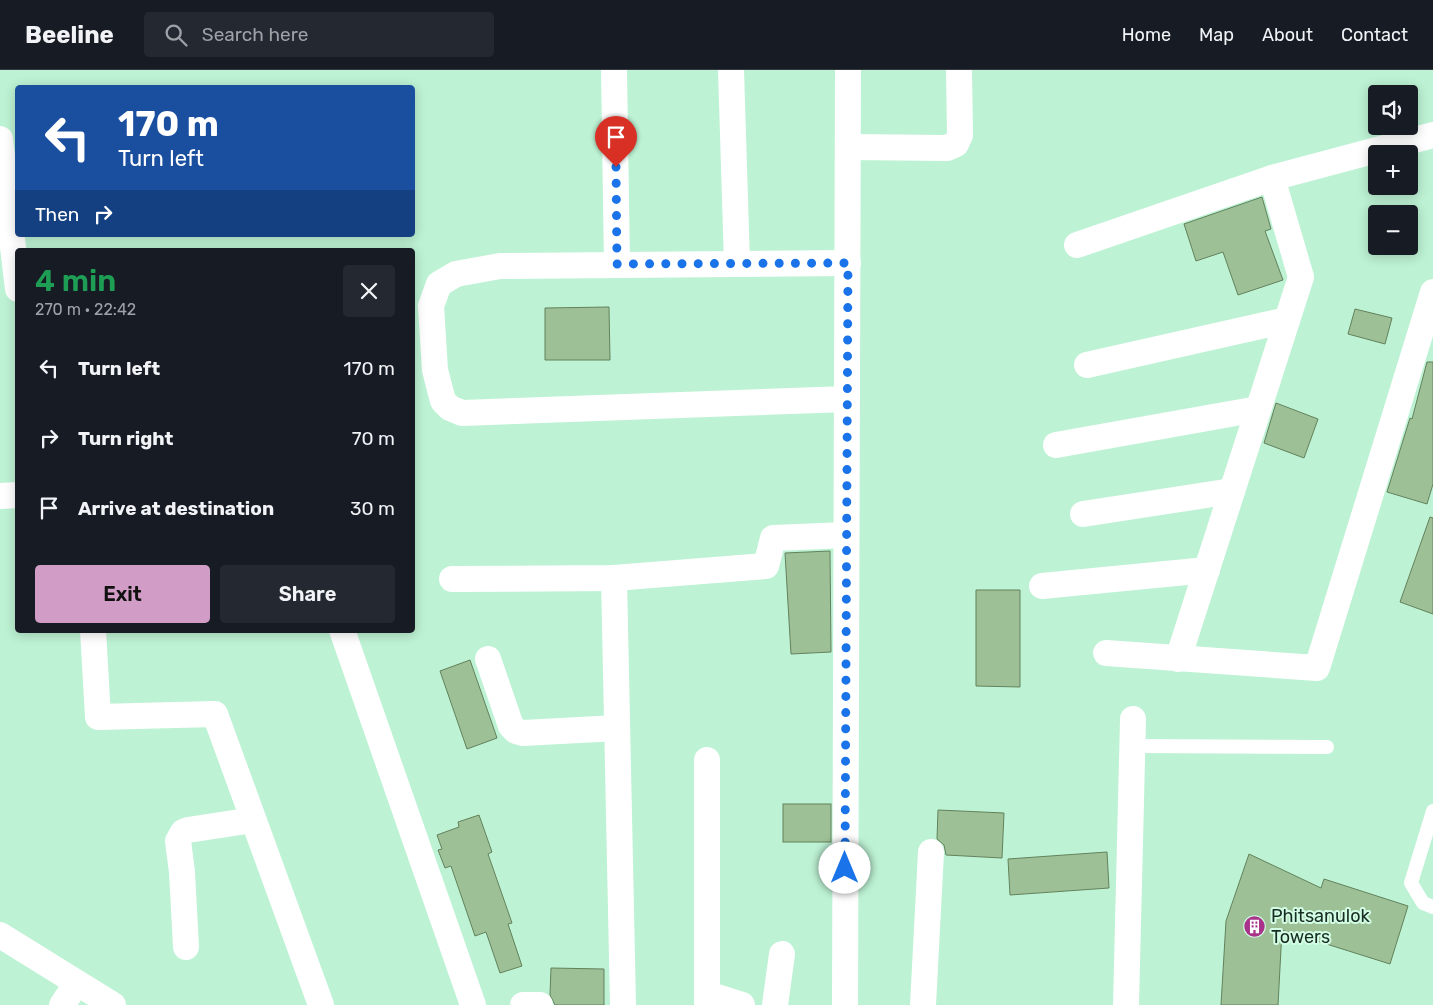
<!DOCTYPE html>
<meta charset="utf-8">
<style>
:root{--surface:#171b24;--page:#242831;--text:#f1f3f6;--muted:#9ea1a6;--line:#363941;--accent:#d19cc5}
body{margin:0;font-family:Rubik,sans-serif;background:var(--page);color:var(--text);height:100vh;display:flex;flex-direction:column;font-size:19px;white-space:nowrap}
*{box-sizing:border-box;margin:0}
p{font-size:16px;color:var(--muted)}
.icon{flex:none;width:28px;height:28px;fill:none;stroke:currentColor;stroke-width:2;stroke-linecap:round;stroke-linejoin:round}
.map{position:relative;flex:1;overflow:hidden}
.side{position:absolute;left:15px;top:178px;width:400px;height:385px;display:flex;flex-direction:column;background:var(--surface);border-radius:5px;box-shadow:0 2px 12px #0003}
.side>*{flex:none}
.banner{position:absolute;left:15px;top:15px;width:400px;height:152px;border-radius:5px;box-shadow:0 2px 12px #0003;background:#1a4fa0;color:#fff;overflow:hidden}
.tools{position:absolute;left:1368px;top:15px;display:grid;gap:10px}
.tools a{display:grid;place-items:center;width:50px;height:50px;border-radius:5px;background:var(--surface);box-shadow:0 2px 12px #0003;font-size:25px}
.pin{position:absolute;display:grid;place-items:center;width:42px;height:42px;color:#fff;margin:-51px -21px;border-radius:50% 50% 50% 0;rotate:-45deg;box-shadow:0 0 5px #0007}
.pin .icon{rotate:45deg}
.me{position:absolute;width:55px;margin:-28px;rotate:0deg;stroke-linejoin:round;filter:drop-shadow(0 0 4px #0008)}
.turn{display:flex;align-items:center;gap:18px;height:105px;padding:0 20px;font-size:22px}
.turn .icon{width:65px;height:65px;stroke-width:2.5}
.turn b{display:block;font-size:35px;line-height:42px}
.then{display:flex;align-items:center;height:48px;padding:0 20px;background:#0003;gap:10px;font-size:19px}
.round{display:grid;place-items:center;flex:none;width:52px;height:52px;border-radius:5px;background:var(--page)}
.overview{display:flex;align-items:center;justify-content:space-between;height:85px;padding:0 20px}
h1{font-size:30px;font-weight:600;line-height:38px;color:#1e9e55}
.cta{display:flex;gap:10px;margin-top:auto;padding:10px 20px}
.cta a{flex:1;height:58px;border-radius:5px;background:var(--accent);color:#111;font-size:20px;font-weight:600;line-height:58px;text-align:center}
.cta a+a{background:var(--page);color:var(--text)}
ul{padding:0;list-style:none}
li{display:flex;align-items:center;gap:15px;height:70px;padding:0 20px}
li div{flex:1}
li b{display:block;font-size:19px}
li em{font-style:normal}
header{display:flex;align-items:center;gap:30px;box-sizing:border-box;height:70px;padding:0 25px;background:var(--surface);border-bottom:1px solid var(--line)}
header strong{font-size:24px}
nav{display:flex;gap:28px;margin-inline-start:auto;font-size:18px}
.search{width:350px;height:45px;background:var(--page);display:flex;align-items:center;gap:12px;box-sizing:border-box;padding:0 18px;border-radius:5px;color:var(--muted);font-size:19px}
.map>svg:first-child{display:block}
.building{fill:#9ec097;stroke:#62825b}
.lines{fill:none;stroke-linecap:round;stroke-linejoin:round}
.lane{stroke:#fff;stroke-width:14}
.street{stroke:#fff;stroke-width:26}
.route{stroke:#1a73e8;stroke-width:9;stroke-dasharray:0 16.2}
.labels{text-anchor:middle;stroke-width:4;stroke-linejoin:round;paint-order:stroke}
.poi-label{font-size:18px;fill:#182d22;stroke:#d2fde4;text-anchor:start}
</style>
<header>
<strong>Beeline</strong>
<div class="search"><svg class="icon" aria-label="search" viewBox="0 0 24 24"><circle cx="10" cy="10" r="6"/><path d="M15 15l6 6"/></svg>Search here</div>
<nav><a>Home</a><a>Map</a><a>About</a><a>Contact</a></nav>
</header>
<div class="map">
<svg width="1433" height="935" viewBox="0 0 1433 935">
<rect width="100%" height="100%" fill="#bdf2d4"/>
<g class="building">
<polygon points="1262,127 1271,159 1265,161 1283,210 1238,225 1223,182 1196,191 1184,154"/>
<polygon points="609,237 610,290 545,290 545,238"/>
<polygon points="1355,239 1392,248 1385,274 1348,264"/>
<polygon points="1427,292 1433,292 1433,414 1427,434 1387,422 1410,348 1412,349"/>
<polygon points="1276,333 1318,349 1304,388 1264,373"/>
<polygon points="1430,447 1433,448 1433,544 1400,532"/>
<polygon points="830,481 831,582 791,584 785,483"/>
<polygon points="976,520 1020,520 1020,617 976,616"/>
<polygon points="470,590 497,668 467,679 440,601"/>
<rect x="783" y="734" width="48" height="38"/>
<polygon points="938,740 1004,743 1002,788 946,785 944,775 937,769"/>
<polygon points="479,745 492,782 488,784 512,853 508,854 522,896 500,903 486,862 475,866 451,796 445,798 438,780 442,779 437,765 459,757 458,752"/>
<polygon points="1107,782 1109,818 1010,825 1008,789"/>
<polygon points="1249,784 1321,818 1324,809 1408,836 1390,894 1282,860 1278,935 1221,935 1226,851"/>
<polygon points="551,898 604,899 604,935 555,935 550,925"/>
</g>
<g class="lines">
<g class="lane">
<polyline points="1132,676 1327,677"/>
<polyline points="1433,741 1411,813 1423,833 1433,837"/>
</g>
<g class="street">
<polyline points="614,0 617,194"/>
<polyline points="731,0 737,193"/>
<polyline points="0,69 18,219"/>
<polyline points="848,77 947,78 956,74 960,65 959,0"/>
<polyline points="1077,175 1272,108 1433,65"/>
<polyline points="1087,295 1287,250"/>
<polyline points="847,329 462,343 450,338 443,331 435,300 431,236 439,214 456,204 500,196 848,193"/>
<polyline points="1056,375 1258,339"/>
<polyline points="0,426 18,425"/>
<polyline points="1083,444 1232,421"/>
<polyline points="614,508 623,935"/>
<polyline points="452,509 614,508 766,496 773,468 846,465"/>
<polyline points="1042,516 1207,500"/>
<polyline points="93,560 98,647 215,644 321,935"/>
<polyline points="342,560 473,935"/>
<polyline points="1106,583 1317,598 1433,222"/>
<polyline points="488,589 511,656 516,661 523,663 617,658"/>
<polyline points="1178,589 1301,207 1272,108"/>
<polyline points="0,865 113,935"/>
<polyline points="186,877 182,802 178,771 183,762 188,760 253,750"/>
<polyline points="707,924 742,935"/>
<polyline points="62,935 77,913"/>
<polyline points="523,935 540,935"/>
<polyline points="707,935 707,690"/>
<polyline points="775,935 782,884"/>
<polyline points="845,935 848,0"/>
<polyline points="923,935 931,782"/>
<polyline points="1126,935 1133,649"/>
</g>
</g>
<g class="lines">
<polyline class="route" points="616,97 617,194 848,193 845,798"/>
</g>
<defs>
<symbol id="building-disc" viewBox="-11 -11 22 22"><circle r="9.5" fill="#a9328a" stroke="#d2fde4"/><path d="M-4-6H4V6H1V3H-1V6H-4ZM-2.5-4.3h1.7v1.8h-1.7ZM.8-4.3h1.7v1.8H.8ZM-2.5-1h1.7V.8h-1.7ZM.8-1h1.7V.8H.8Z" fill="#fff"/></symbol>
</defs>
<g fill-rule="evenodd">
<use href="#building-disc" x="1242" y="844" width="25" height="25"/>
</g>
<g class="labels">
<g class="poi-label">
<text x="1271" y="852">Phitsanulok<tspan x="1271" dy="21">Towers</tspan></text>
</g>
</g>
</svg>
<div class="tools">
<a><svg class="icon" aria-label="sound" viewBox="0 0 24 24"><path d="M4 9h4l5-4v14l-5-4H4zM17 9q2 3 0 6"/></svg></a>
<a>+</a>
<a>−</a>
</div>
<div class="pin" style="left:616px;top:97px;background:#d93025"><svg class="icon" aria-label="arrive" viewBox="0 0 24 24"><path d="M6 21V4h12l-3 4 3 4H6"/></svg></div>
<svg class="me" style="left:845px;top:798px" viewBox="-20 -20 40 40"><circle r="19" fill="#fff"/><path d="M0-13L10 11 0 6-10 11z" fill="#1a73e8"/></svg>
<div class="banner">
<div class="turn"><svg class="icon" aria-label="left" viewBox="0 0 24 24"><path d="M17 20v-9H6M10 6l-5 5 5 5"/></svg><div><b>170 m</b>Turn left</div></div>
<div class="then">Then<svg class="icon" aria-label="right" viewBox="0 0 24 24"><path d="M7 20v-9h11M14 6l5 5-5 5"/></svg></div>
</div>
<section class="side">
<div class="overview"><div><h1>4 min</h1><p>270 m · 22:42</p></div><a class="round"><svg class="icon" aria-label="close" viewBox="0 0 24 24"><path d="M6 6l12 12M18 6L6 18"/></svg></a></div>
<ul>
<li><svg class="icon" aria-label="left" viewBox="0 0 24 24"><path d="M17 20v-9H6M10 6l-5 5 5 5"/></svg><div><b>Turn left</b></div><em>170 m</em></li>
<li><svg class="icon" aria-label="right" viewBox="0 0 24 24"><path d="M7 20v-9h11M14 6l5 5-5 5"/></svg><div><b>Turn right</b></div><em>70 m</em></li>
<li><svg class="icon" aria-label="arrive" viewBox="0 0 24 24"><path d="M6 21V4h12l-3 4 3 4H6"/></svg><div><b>Arrive at destination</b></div><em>30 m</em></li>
</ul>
<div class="cta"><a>Exit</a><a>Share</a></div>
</section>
</div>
